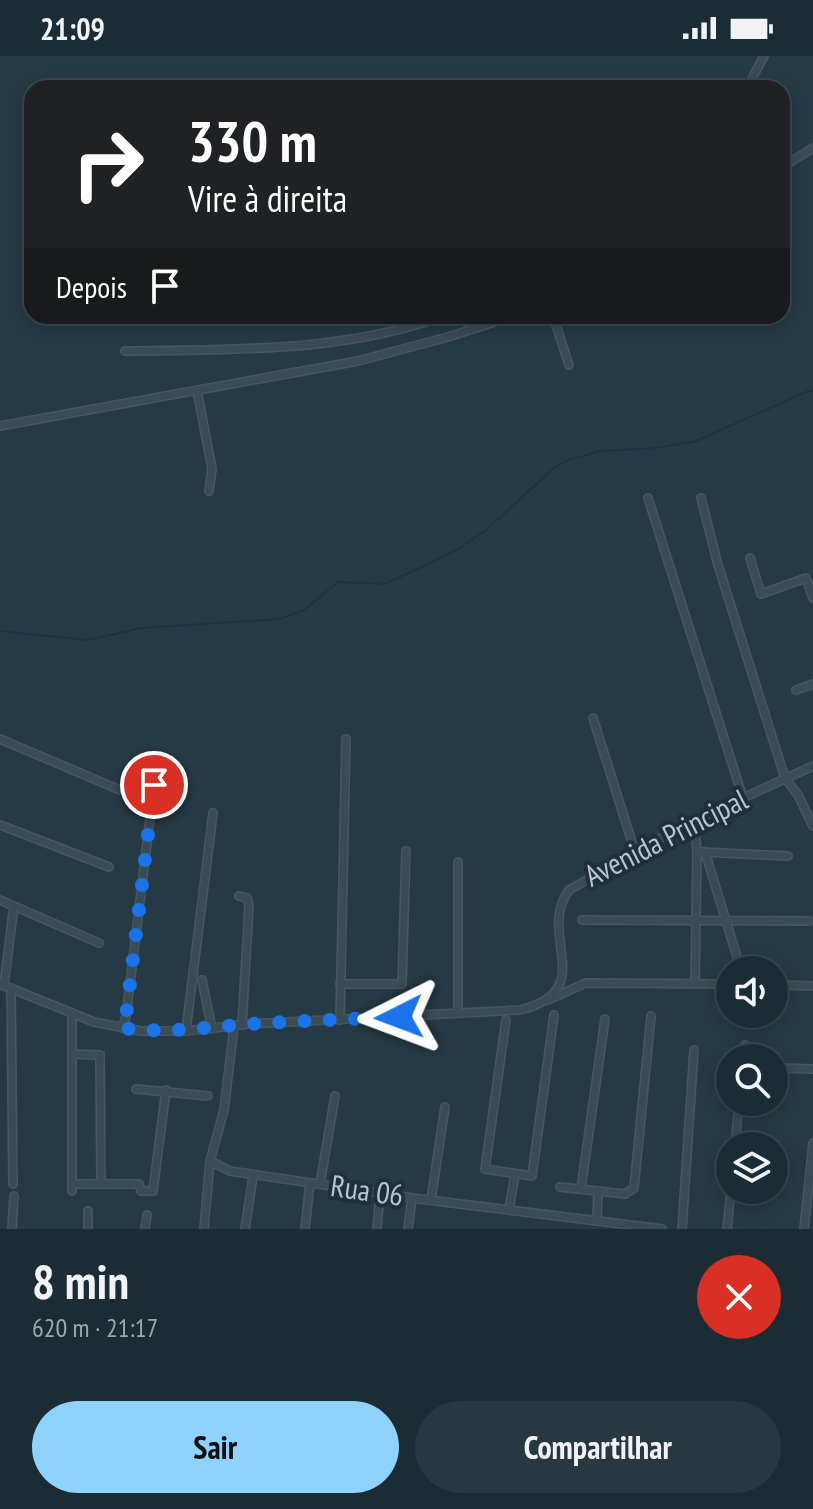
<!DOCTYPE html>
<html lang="pt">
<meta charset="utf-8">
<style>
:root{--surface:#1c2c34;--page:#293840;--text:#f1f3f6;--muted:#a0a7ac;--line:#3a484f;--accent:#8ed2fd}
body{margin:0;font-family:"PT Sans Narrow",sans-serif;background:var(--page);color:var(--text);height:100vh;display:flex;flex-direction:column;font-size:30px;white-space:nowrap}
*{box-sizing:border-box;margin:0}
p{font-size:26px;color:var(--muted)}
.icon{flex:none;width:44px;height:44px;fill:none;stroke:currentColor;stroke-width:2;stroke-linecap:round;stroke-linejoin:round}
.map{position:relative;height:1173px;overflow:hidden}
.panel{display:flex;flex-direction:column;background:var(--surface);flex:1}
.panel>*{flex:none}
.top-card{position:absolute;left:24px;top:24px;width:766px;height:244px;border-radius:24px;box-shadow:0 4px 20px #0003,0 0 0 2px var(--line);background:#202124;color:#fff;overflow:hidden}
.tools{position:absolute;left:716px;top:900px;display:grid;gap:16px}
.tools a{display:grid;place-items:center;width:72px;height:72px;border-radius:50%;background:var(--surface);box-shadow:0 4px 20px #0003,0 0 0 2px var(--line);font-size:40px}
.pin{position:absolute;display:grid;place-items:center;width:68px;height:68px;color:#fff;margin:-34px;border:4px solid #fff;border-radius:50%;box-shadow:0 2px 8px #0007}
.me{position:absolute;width:88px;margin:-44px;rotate:267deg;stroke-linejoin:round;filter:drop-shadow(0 0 6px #0008)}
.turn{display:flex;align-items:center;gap:28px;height:168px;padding:0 32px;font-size:36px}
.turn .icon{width:104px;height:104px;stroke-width:2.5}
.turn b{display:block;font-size:56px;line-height:68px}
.then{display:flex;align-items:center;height:76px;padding:0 32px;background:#0003;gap:16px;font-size:30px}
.round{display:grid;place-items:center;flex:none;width:84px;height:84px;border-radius:42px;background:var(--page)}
.head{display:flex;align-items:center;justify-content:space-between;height:136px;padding:0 32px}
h1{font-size:48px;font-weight:700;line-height:60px}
.primary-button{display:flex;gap:16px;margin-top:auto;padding:16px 32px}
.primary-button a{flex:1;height:92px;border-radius:48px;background:var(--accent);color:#111;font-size:32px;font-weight:700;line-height:92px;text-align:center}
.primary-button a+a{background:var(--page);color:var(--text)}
.status{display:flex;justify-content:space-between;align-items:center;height:56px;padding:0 40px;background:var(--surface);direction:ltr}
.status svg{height:22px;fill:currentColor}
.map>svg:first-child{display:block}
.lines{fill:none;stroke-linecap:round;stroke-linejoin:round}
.stream{stroke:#183444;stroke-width:2}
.minor-casing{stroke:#475761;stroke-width:10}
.minor{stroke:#3b4b54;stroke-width:7}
.route{stroke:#1a73e8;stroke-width:14;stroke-dasharray:0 25.2}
.labels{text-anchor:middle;stroke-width:8;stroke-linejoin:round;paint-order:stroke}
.street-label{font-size:30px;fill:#b8c5ce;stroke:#1f303a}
</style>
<div class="status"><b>21:09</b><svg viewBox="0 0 49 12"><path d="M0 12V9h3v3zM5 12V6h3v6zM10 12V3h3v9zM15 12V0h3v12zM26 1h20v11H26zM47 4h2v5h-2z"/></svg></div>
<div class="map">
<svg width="813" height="1173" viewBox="0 0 813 1173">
<rect width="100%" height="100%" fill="#263a45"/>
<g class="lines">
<polyline class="stream" points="0,575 87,584 142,572 279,563 304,554 338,526 385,528 455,495 486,474 554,412 568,404 601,395 656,392 696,385 813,333"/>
<defs>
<g id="minor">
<polyline points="747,32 764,0"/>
<polyline points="782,111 813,92"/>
<polyline points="553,260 569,309"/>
<path d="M125,295C231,293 342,297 443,260"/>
<polyline points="197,334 212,413 209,435"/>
<polyline points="0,370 358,305 448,281 513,260"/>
<polyline points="648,442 743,742"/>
<polyline points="701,442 718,509 785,722 798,739 813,770"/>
<polyline points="750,502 761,538 806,522 813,542"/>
<polyline points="796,634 813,628"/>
<polyline points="593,662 635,796"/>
<polyline points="0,683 120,734"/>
<polyline points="694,763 697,796 695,928"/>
<polyline points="0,769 109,811"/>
<polyline points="702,796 788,800"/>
<polyline points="705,796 741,914"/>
<polyline points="458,806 458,957"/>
<polyline points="239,840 247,842 249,850 242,969"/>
<polyline points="0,844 99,887"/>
<polyline points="582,864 809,865"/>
<polyline points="202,924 212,973"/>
<path d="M0,928L94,966L141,975H186L248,968L520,954C600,934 536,879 569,834L686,768L813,710"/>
<polyline points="340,928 402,928 406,795"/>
<polyline points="4,929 13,857"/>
<polyline points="774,929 813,930"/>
<polyline points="11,932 13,1128"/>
<polyline points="548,944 586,927 730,928"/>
<polyline points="72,957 72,1135"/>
<polyline points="340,964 346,683"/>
<polyline points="506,964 485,1113 532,1120 554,959"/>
<polyline points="234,971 224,1054 210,1105 230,1115 412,1142 662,1173"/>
<polyline points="122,972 126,961 154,729"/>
<polyline points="186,975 213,757"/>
<polyline points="72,998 100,999 101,1128"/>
<polyline points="743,1002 745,989"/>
<polyline points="778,1012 813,1013"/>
<polyline points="136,1033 208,1040"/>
<polyline points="735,1090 739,1046"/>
<polyline points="72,1128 139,1128 141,1135 153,1135 166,1034"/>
<polyline points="320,1128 335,1040"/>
<polyline points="560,1131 625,1138 634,1132 651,960"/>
<polyline points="581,1133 605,963"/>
<polyline points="431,1144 445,1051"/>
<polyline points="509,1154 515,1118"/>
<polyline points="597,1165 598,1135"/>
<polyline points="12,1173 14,1140"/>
<polyline points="88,1173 88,1155"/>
<polyline points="145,1173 147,1159"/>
<polyline points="204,1173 210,1105"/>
<polyline points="245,1173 253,1120"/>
<polyline points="305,1173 310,1127"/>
<polyline points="377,1173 380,1137"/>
<polyline points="408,1173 412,1142"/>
<polyline points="682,1173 694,994"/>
<polyline points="727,1173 731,1134"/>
<polyline points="804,1173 813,1087"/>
</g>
</defs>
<use href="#minor" class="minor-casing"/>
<use href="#minor" class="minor"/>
</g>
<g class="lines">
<path class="route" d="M154,729L126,961L122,972C166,978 208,971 251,968C300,965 350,963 399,961"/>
</g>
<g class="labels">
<g class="street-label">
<text transform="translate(666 782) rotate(-27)" y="10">Avenida Principal</text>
<text transform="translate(367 1135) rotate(8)" y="10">Rua 06</text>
</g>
</g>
</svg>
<div class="tools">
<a><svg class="icon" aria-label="sound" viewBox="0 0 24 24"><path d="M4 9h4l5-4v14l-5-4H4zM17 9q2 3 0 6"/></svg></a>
<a><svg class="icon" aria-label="search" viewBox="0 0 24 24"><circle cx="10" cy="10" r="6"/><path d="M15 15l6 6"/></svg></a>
<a><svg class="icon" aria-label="layers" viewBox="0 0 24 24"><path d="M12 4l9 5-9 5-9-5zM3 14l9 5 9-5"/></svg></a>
</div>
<div class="pin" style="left:154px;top:729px;background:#d93025"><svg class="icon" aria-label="arrive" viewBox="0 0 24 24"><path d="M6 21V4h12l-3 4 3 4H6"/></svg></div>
<svg class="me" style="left:399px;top:961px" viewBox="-20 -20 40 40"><path d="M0-17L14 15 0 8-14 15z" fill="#1a73e8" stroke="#fff" stroke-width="4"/></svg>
<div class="top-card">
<div class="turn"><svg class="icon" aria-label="right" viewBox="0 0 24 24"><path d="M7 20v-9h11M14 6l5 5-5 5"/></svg><div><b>330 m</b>Vire à direita</div></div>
<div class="then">Depois<svg class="icon" aria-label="arrive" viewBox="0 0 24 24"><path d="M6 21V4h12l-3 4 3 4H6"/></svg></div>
</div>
</div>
<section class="panel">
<div class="head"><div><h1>8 min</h1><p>620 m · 21:17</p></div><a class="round" style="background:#d93025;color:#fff"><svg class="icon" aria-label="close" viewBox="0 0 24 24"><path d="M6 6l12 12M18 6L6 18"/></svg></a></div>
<div class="primary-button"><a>Sair</a><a>Compartilhar</a></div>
</section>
